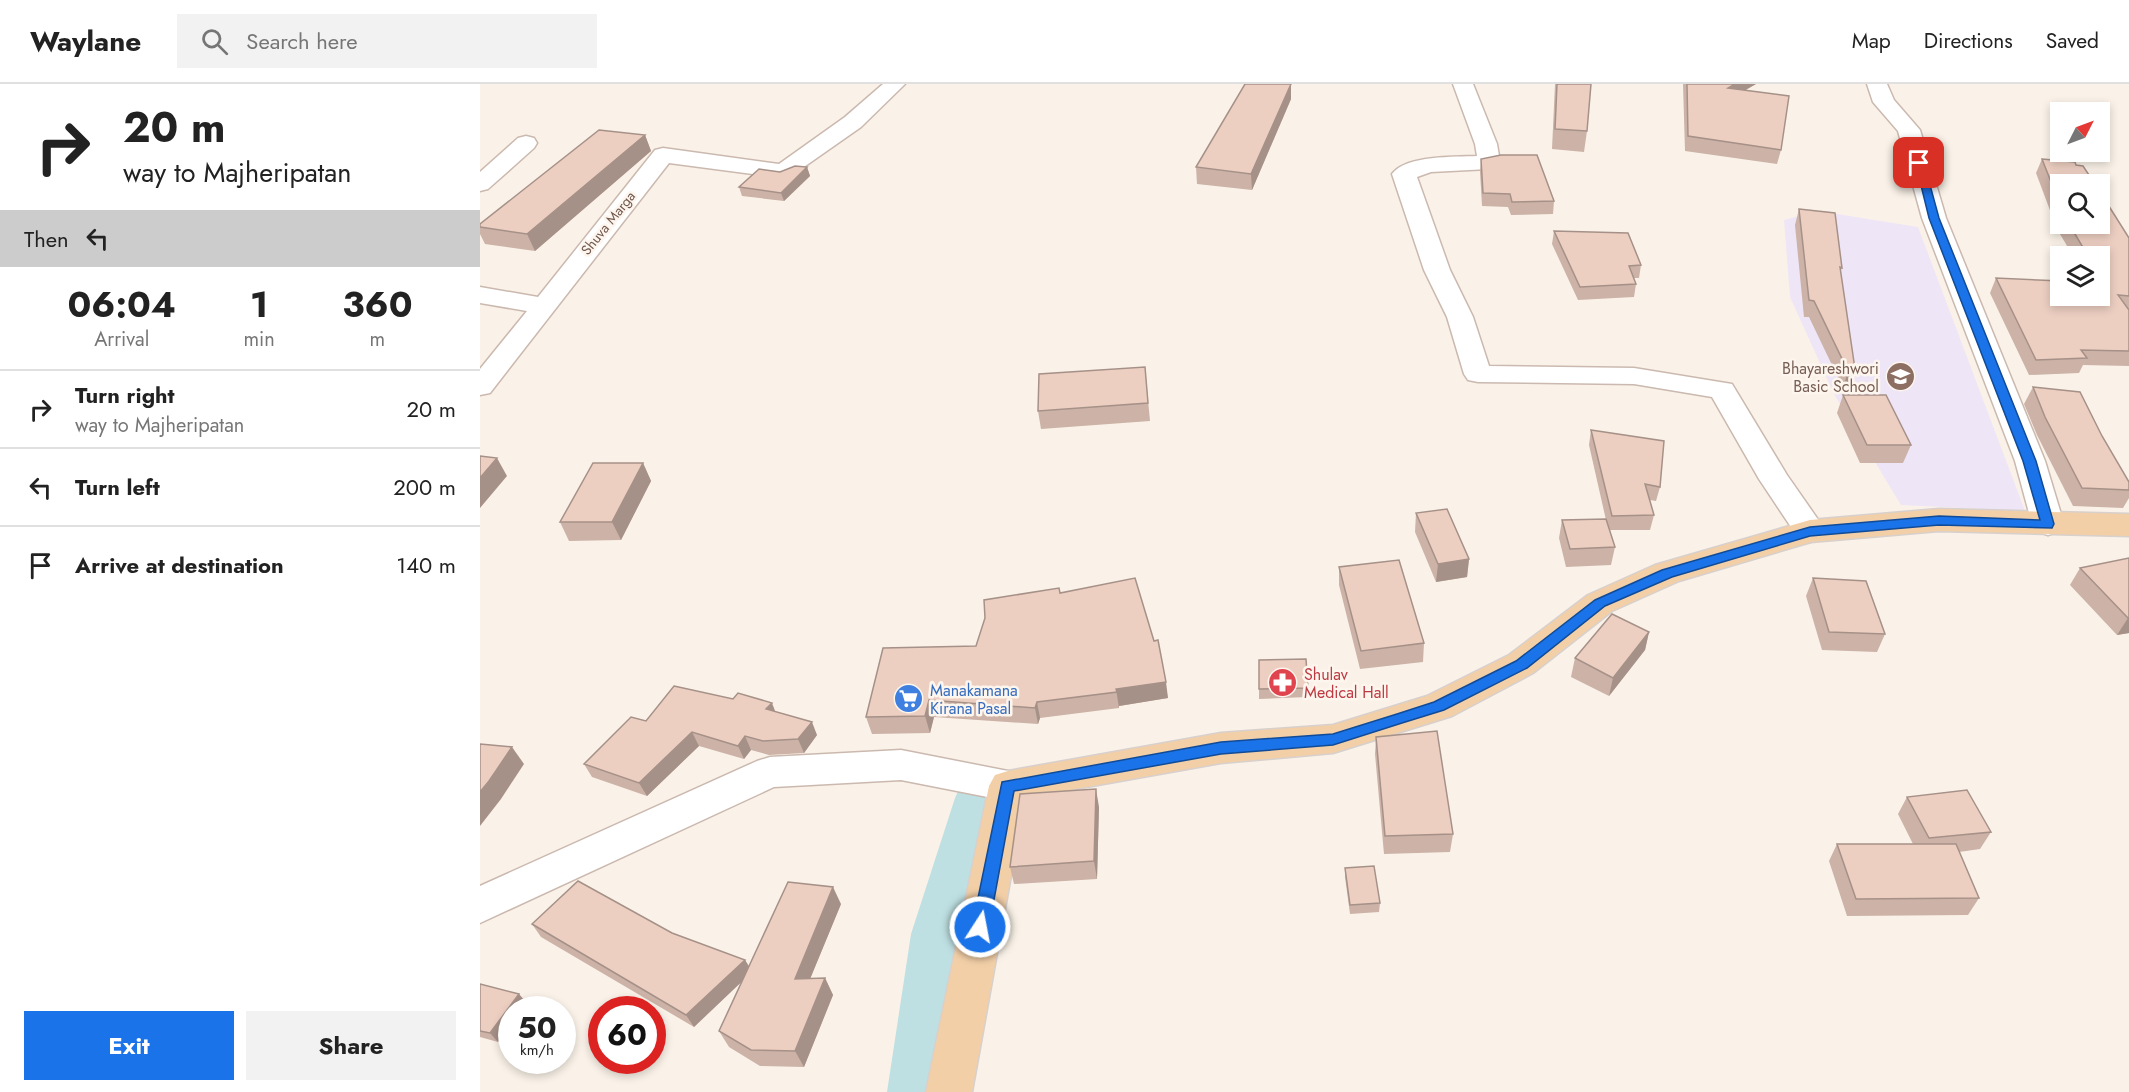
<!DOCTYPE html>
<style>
:root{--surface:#fff;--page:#f2f2f2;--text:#222;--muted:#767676;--line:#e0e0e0;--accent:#1a73e8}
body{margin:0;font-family:Jost,sans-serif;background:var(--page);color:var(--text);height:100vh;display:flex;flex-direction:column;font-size:22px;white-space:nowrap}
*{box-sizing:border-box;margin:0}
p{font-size:20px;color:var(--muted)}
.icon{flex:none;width:33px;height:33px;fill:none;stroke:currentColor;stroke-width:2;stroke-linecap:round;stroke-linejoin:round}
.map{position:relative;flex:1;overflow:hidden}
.details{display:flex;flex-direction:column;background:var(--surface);width:480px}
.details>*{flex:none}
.hud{background:#fff;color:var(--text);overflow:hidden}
.needle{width:39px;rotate:48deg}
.buttons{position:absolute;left:1570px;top:18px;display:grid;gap:12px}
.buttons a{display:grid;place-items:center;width:60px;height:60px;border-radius:0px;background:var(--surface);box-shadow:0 3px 9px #0003;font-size:30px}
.speed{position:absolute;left:18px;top:912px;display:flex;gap:12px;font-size:30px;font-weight:700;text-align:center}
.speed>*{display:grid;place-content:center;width:78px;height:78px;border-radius:50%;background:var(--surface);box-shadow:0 3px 9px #0003;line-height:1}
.speed small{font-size:15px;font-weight:400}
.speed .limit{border:9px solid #d22;background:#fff;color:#111}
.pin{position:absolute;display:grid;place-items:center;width:51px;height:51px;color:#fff;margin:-26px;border-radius:12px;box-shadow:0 3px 9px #0006}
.me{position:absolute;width:66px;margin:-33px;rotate:11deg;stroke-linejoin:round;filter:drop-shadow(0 0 4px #0008)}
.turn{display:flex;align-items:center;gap:21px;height:126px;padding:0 24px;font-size:27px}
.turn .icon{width:78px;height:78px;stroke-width:2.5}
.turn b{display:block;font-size:42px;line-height:51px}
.then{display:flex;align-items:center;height:57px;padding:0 24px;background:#0003;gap:12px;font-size:22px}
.eta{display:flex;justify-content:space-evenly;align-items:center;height:102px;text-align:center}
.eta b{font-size:36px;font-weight:700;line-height:42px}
.primary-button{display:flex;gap:12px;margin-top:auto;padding:12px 24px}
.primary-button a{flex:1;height:69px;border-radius:0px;background:var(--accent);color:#fff;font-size:24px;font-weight:700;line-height:69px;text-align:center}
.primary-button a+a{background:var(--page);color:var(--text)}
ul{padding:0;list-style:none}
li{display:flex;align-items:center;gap:18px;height:78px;padding:0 24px;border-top:2px solid var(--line)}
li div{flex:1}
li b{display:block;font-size:22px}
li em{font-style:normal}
header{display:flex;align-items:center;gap:36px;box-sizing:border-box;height:84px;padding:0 30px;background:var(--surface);border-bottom:2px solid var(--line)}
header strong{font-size:28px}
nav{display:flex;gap:33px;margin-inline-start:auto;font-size:21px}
.search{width:420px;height:54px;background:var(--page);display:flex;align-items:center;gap:15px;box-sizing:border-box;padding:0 21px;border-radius:0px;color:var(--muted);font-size:22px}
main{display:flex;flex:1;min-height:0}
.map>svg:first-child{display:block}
.education{fill:#eee5f7}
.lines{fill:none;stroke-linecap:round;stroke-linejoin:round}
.canal{fill:#bee0e2;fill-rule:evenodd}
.minor-casing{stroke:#cbb9af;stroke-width:3}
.major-casing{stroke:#d8d0cd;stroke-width:3}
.minor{fill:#fff;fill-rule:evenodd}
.major{fill:#f2cfa7;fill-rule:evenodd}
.wall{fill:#ccb2a7}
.shaded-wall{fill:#a69188}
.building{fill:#edcfc2;stroke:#a69188;stroke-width:1.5}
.route{fill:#1a73e8;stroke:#114b97;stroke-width:1.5}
.labels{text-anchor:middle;stroke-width:5;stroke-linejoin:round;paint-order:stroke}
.far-street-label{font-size:14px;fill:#72584e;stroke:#fdf6ee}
.education-label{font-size:16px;fill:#785e54;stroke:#fdf6ee;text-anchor:end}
.health-label{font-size:16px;fill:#be3a42;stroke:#fdf6ee;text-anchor:start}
.shop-label{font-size:16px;fill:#366cbe;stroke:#fdf6ee;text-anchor:start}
</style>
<header>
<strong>Waylane</strong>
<div class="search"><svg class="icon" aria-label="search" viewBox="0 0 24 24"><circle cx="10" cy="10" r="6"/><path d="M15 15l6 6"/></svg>Search here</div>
<nav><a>Map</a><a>Directions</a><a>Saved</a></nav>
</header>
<main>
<section class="details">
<div class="hud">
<div class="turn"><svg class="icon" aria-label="right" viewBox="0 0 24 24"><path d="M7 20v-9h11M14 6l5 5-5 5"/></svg><div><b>20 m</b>way to Majheripatan</div></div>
<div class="then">Then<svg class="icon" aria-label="left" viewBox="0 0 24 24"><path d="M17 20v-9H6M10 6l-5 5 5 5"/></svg></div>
</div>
<div class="eta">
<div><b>06:04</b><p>Arrival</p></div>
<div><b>1</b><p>min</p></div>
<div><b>360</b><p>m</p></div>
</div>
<ul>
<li><svg class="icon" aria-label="right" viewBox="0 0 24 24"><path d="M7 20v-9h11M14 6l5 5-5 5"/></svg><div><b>Turn right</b><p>way to Majheripatan</p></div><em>20 m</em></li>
<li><svg class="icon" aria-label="left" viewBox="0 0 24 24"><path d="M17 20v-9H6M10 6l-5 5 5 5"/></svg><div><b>Turn left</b></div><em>200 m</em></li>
<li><svg class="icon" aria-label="arrive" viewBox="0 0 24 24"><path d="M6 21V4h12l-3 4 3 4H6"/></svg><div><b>Arrive at destination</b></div><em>140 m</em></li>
</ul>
<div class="primary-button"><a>Exit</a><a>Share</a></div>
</section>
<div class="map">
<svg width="1649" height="1008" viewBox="0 0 1649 1008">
<rect width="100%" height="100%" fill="#faf2e8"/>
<polygon class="education" points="1338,127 1438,143 1545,427 1421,421 1354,310 1310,213 1304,136"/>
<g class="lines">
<polygon class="canal" points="497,696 513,701 519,714 479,850 461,1008 407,1008 431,850 475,714 481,701"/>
<defs>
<g id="minor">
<polygon points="403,0 425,0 381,43 311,92 303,94 189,79 10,309 0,311 0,285 47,227 0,219 0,203 58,213 175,66 183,64 299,80 365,33"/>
<path d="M973,0H993L1017,60L1020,78L1017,83L1009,85L951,88L937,93L970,186L993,233L1009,282L1154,284L1252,300L1307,391L1346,447L1341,455L1330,458L1319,455L1279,395L1232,313L1154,300L998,298L988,296L984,290L967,233L944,186L912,90C926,71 975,73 997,72L995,60Z"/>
<polygon points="1387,0 1407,0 1414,16 1440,46 1466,134 1565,377 1584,440 1579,447 1568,451 1557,447 1552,440 1535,377 1442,134 1418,47 1393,18"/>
<polygon points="46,52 54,54 57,59 54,64 8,105 0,107 0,88 38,54"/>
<polygon points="421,666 528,687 541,691 547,702 541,713 528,717 421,696 294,703 0,839 0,802 277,677 290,673"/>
</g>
<polygon id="major" points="1459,425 1649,430 1649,452 1459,447 1331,458 1199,497 1132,527 1053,589 972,632 853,669 741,679 545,714 492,1008 446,1008 509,702 515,691 528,687 741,649 853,641 947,612 1029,571 1108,511 1175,481 1330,436"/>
</defs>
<use href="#minor" class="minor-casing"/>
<use href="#major" class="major-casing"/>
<use href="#minor" class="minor"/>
<use href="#major" class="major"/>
</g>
<g class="wall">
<polygon points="765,0 811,0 811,15 772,106 717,100 716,83"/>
<polygon points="1075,0 1111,0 1107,47 1104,68 1072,65"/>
<polygon points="1203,0 1276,0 1265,6 1301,66 1297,80 1205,67"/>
<polygon points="165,51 171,67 55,167 5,160 0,150 0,140"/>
<polygon points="1001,75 1074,117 1073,130 1031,131 1028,123 1002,122 1000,88"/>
<polygon points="1562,75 1581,100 1581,140 1620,140 1649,154 1649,282 1603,281 1599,289 1549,291 1510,209 1516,194 1620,212 1620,172 1593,172 1577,145 1556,89"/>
<polygon points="327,83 330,92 304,117 262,112 259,103 300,88"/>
<polygon points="1319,125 1362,184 1360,188 1375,285 1370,302 1363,304 1329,233 1324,233 1315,141"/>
<polygon points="1074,147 1161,181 1159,194 1154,194 1156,200 1154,213 1098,216 1072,160"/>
<polygon points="665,283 670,337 561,345 558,327"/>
<polygon points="1553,303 1649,398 1649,414 1643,424 1593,422 1557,351 1544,320"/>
<polygon points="1363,311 1431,361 1423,379 1380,379 1357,329"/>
<polygon points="1111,346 1180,403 1176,417 1170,416 1174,431 1170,446 1129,446 1135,463 1131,481 1086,483 1079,454 1082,436 1126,436 1109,361"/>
<polygon points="163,379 171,397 141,456 89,457 80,438"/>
<polygon points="936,429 989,475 987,493 956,498 935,448"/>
<polygon points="1649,474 1649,549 1637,551 1590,501 1600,484"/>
<polygon points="859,483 944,559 943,578 880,585 859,501"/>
<polygon points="1333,494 1405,550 1397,568 1342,566 1326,512"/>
<polygon points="580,509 674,557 688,614 639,622 639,624 560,634 558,640 454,633 450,649 392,650 386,633"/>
<polygon points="1169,548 1165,566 1129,612 1091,593 1095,574"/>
<polygon points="828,604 828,613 779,615 779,605"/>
<polygon points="295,628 337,651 324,669 289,671 271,666 264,675 219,662 167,712 112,693 104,680 166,637"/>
<polygon points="896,653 973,750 970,768 904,770 895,670"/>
<polygon points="1427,713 1511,748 1500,765 1479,768 1499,814 1488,831 1367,832 1349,777 1357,760 1433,760 1418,730"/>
<polygon points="619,723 617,795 534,800 530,783"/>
<polygon points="865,784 900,819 899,828 870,830 865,793"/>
<polygon points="361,820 330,895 345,894 353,911 324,983 280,982 249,963 239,947 261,898 214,943 61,853 52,840 192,849 265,876 269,882"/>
<polygon points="0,900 46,918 41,926 32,926 18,958 0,953"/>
</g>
<g class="shaded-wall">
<polygon points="811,0 811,15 772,106 771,90"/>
<polygon points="1255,0 1276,0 1245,18 1248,4"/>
<polygon points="165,51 171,67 55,167 47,150"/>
<polygon points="327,83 330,92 304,117 301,109"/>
<polygon points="1375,285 1370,302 1363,304 1368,287"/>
<polygon points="17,374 27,392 0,424 0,394"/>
<polygon points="163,379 171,397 141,456 132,438"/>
<polygon points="989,475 987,493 956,498 958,480"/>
<polygon points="1648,534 1649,534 1649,549 1637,551"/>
<polygon points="1169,548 1165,566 1129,612 1133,594"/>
<polygon points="686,598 688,614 639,622 639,624 636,605"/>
<polygon points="449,616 454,633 450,649 445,632"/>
<polygon points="557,618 560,634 558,640 555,624"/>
<polygon points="292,619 297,632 286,625"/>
<polygon points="332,638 337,651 324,669 318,655"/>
<polygon points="212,648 219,662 167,712 159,699"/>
<polygon points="265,652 271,666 264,675 258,662"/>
<polygon points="32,663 44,680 21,715 0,742 0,708"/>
<polygon points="616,705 619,723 617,795 614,777"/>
<polygon points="353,803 361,820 323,912 315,895"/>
<polygon points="265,876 272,888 214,943 206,931"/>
<polygon points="345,894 353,911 324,983 315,967"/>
<polygon points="39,910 46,918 41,926 32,926 32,938 18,958 10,949"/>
</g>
<g class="building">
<polygon points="765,0 811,0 771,90 716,83"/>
<polygon points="1077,0 1111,0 1107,47 1075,45"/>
<polygon points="1207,0 1255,0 1248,4 1309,12 1301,66 1208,52"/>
<polygon points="119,46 165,51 47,150 0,143 0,140"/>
<polygon points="1021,71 1057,71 1074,117 1032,118 1030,110 1003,109 1001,75"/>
<polygon points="1562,75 1595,78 1596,81 1603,82 1615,100 1581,100 1581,123"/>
<polygon points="315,82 327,83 301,109 259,103 279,85 300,88"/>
<polygon points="1620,108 1649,154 1649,212 1638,211 1649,226 1649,267 1601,266 1607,274 1556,276 1516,194 1581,197 1581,212 1620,212 1620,199 1624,199 1620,193 1620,172 1608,172 1589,140 1620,140"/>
<polygon points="1319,125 1355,129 1362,184 1360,183 1375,285 1368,287 1334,217 1329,216"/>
<polygon points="1074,147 1148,149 1161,181 1149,182 1156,200 1100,203"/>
<polygon points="665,283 668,319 558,327 559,290"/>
<polygon points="1553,303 1600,308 1622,352 1649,398 1649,406 1602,404 1565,333"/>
<polygon points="1363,311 1406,311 1431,361 1387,361"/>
<polygon points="1111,346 1184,357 1180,403 1165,400 1174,431 1132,432"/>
<polygon points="0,372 17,374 0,394"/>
<polygon points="113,379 163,379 132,438 80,438"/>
<polygon points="967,425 989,475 958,480 936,429"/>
<polygon points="1126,435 1135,463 1090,465 1082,436"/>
<polygon points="1649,474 1649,534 1648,534 1600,484"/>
<polygon points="919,476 944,559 881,567 859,483"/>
<polygon points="655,494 674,557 678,556 686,598 636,605 637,608 557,618 555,624 449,616 445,632 386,633 403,564 496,562 505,534 504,516 579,504 580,509"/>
<polygon points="1333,494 1386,497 1405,550 1349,548"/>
<polygon points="1132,530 1169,548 1133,594 1095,574"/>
<polygon points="826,575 828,604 779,605 779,576"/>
<polygon points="194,602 253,615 258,609 292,619 286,625 332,638 318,655 283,657 265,652 258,662 212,648 159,699 104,680 151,633 166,637"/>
<polygon points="957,647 973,750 905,752 896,653"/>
<polygon points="0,660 32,663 9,697 0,708"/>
<polygon points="616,705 614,777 530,783 540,710"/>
<polygon points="1487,706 1511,748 1449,754 1427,713"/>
<polygon points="1357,760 1476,760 1499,814 1376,815"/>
<polygon points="894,782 900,819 870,821 865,784"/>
<polygon points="98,797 192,849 265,876 206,931 52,840"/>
<polygon points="308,798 353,803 315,895 345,894 315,967 271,966 239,947"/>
<polygon points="0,900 39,910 10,949 0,947"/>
</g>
<polygon class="route" points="1435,77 1444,79 1459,134 1556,377 1574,440 1572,444 1459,441 1330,452 1192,493 1125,522 1047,584 964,626 922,639 853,661 741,670 534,707 509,843 506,848 500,851 494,848 492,843 522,698 741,658 853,650 917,630 954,618 1036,577 1115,516 1182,486 1330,443 1459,432 1560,436 1543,377 1449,134"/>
<defs>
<symbol id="school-disc" viewBox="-11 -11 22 22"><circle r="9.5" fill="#8d6e63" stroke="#fdf6ee"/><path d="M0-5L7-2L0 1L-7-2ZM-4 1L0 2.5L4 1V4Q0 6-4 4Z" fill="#fff"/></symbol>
<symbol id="pharmacy-disc" viewBox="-11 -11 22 22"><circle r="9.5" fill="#e0444e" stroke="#fdf6ee"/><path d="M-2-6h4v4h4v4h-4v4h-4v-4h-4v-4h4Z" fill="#fff"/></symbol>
<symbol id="supermarket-disc" viewBox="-11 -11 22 22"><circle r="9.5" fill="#3f7fe0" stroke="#fdf6ee"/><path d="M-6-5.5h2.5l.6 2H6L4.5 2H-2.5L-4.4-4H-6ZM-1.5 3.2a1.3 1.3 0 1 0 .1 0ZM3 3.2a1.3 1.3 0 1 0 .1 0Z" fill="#fff"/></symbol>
</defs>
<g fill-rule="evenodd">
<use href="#school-disc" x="1404" y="276" width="33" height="33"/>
<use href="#pharmacy-disc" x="786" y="582" width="33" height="33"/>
<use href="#supermarket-disc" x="412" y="598" width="33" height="33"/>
</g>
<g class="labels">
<g class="far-street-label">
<text transform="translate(128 139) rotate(-51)" y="5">Shuva Marga</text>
</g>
<g class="education-label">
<text x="1399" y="290">Bhayareshwori<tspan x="1399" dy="18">Basic School</tspan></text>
</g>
<g class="health-label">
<text x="824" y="596">Shulav<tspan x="824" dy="18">Medical Hall</tspan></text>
</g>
<g class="shop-label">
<text x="450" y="612">Manakamana<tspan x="450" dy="18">Kirana Pasal</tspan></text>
</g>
</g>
</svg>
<div class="buttons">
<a><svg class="needle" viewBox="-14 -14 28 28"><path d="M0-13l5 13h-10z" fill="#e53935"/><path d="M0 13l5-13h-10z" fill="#767676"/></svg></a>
<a><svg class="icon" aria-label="search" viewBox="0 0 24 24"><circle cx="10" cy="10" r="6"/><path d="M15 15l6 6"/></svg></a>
<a><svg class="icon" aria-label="layers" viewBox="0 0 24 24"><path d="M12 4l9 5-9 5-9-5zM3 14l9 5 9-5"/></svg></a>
</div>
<div class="speed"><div>50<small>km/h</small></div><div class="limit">60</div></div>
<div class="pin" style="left:1439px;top:79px;background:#d93025"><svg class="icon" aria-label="arrive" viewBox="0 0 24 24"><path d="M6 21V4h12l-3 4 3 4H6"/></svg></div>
<svg class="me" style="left:500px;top:843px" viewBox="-20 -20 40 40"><circle r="17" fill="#1a73e8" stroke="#fff" stroke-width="3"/><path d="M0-11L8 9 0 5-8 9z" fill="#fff"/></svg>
</div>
</main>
